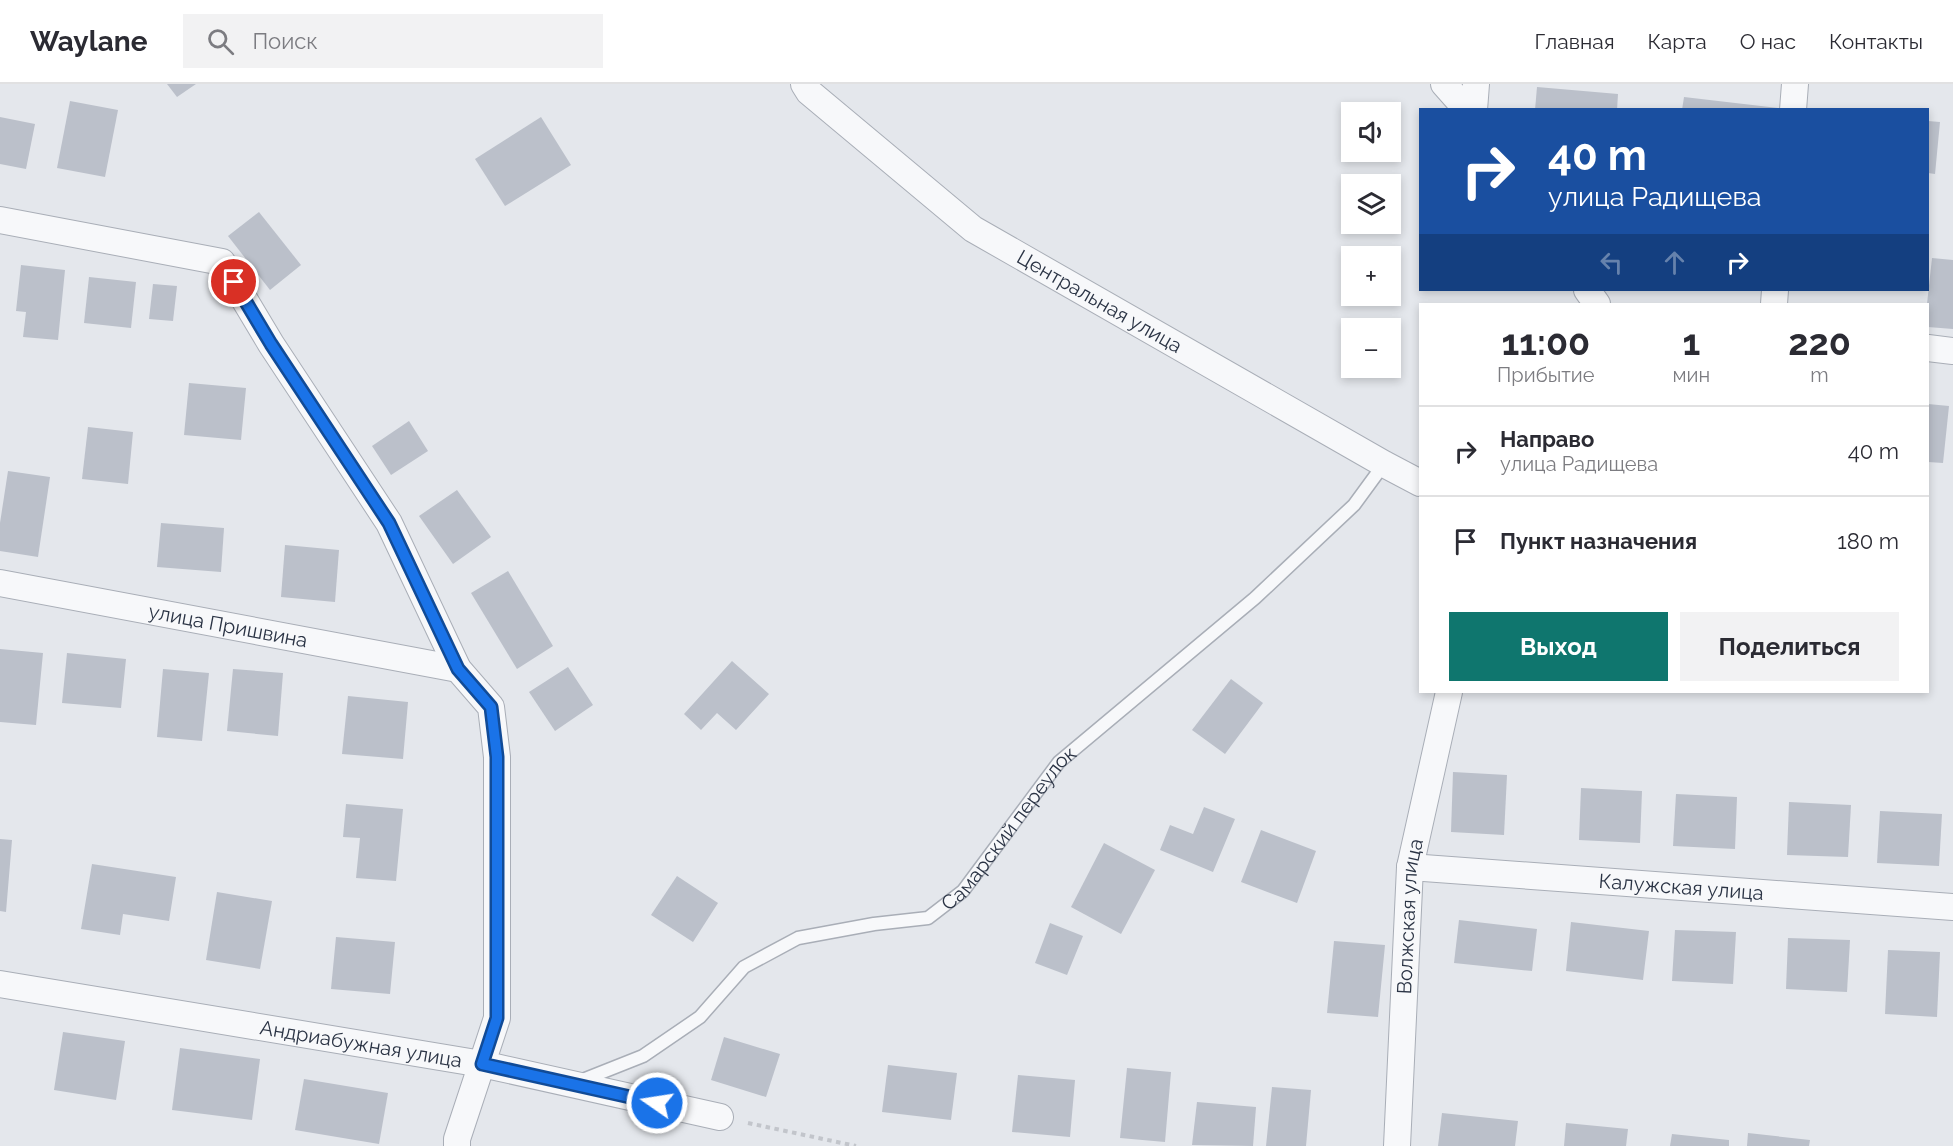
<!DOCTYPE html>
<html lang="ru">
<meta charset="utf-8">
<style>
:root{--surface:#fff;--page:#f2f2f3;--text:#2b2b33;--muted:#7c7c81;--line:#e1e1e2;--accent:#0f766e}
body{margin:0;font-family:Raleway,sans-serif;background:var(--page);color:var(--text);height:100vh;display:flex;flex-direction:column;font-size:22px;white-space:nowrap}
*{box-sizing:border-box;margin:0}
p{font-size:20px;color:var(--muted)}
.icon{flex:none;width:33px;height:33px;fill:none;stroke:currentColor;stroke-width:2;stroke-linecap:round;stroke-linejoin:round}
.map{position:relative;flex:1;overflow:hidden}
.side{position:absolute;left:1419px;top:219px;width:510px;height:390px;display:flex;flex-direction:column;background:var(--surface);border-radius:0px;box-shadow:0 3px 9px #0003}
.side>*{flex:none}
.guide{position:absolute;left:1419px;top:24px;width:510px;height:183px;border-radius:0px;box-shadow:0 3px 9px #0003;background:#1a4fa0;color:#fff;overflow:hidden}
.buttons{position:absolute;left:1341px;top:18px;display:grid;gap:12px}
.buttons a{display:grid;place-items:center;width:60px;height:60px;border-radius:0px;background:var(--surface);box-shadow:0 3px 9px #0003;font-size:30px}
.pin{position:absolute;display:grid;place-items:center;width:51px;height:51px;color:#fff;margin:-26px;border:3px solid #fff;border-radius:50%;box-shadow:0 2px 6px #0007}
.me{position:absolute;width:66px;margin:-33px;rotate:283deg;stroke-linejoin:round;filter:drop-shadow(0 0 4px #0008)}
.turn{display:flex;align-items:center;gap:21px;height:126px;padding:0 30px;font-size:27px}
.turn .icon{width:78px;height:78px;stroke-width:2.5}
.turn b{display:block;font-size:42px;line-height:51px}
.lanes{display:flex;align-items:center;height:57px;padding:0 30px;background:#0003;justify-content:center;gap:30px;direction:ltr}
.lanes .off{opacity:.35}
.eta{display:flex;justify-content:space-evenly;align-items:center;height:102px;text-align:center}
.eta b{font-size:36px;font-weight:700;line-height:42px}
.button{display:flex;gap:12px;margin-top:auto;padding:12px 30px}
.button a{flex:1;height:69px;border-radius:0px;background:var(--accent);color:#fff;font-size:24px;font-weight:700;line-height:69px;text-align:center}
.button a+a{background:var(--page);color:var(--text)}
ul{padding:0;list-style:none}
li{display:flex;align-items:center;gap:18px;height:90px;padding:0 30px;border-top:2px solid var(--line)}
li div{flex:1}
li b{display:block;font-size:22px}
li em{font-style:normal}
header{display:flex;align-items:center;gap:36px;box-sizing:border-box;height:84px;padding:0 30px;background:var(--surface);border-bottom:2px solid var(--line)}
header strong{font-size:28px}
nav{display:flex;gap:33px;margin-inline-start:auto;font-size:21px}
.search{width:420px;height:54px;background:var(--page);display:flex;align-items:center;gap:15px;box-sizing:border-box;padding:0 21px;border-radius:0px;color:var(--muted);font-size:22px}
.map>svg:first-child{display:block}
.building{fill:#bbc0ca}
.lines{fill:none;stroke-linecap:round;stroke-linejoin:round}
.service-casing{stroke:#a9aeb7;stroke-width:15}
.minor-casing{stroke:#a9aeb7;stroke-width:28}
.path{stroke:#c2c5cb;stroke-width:4;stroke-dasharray:4.5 4.5;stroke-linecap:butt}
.service{stroke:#f7f8fa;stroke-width:12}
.minor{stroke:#f7f8fa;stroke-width:26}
.route-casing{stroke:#114b97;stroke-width:15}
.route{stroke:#1a73e8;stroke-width:10}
.labels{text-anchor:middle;stroke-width:4.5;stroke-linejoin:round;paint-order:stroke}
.street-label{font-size:20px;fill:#2b3445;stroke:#f4f6f9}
</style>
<header>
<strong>Waylane</strong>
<div class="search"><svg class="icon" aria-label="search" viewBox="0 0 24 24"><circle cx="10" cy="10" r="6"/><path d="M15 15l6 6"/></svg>Поиск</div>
<nav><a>Главная</a><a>Карта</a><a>О нас</a><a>Контакты</a></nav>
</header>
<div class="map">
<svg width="1953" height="1062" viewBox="0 0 1953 1062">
<rect width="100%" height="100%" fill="#e4e7ec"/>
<g class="building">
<polygon points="167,0 196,0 177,13"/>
<polygon points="1537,3 1618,10 1617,26 1535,26"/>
<polygon points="1684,13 1778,24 1778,26 1682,26"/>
<polygon points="70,17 118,26 105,93 57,84"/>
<polygon points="0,33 35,40 26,85 0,80"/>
<polygon points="541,33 571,81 505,122 475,75"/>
<polygon points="1928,37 1940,38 1935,90 1928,89"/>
<polygon points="259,128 301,181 270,206 228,152"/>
<polygon points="1932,174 1953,176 1953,245 1928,243 1927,220"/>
<polygon points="21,181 65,186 58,256 23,253 26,228 16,227"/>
<polygon points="89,193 136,198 131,244 84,239"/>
<polygon points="153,200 177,202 173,237 149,235"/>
<polygon points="189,299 246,304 241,356 184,351"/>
<polygon points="1928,320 1949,322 1943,379 1928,378"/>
<polygon points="409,337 428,367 391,391 372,362"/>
<polygon points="88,343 133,348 128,400 82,395"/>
<polygon points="8,387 50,393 38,473 0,467 0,439"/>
<polygon points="457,406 491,453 453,480 419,432"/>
<polygon points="161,439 224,444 221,488 157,483"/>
<polygon points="285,461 339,466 335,518 281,513"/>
<polygon points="508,487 553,562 517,585 471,509"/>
<polygon points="0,565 43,569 36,641 0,638"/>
<polygon points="67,569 126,575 121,624 62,619"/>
<polygon points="732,577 769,610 736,646 717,629 701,646 684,630"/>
<polygon points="568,583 593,621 555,647 529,608"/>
<polygon points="163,585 209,589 202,657 157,653"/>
<polygon points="233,585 283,589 278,652 227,647"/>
<polygon points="1231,595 1263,619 1225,670 1192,646"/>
<polygon points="348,612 408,618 403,675 342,670"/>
<polygon points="1453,688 1507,691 1504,751 1451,748"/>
<polygon points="1581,704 1642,707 1640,759 1579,756"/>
<polygon points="1676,710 1737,713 1735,765 1673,762"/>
<polygon points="1789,718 1851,721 1848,773 1787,771"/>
<polygon points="346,720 403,725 396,797 356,794 360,754 343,753"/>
<polygon points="1204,723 1235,735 1213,788 1160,766 1170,741 1193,750"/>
<polygon points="1880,727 1942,730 1939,782 1877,779"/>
<polygon points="1261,746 1316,767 1297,819 1241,798"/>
<polygon points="0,755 12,756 6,828 0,827"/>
<polygon points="1104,759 1155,786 1121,850 1071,823"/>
<polygon points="92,780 176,793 169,837 123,830 120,851 81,845"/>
<polygon points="677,792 718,819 693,858 651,831"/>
<polygon points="217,808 272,817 260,885 206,876"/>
<polygon points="1459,836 1537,845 1532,887 1454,879"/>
<polygon points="1571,838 1649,847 1643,896 1566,887"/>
<polygon points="1050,839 1083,852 1067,891 1035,879"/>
<polygon points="1675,846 1736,848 1733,900 1672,897"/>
<polygon points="336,853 395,858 390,910 331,905"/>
<polygon points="1788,854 1850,856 1847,908 1786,905"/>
<polygon points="1334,857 1385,861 1378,933 1327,929"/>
<polygon points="1888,866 1940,868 1937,933 1885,930"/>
<polygon points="63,948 125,957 116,1016 54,1006"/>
<polygon points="724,953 780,970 766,1013 711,996"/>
<polygon points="180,964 260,975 252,1036 172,1026"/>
<polygon points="888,981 957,989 951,1036 882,1028"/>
<polygon points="1127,984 1171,988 1165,1058 1120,1054"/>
<polygon points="1018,991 1075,996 1070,1053 1012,1048"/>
<polygon points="304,995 388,1009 379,1060 295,1046"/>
<polygon points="1272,1003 1311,1006 1306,1062 1266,1062"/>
<polygon points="1197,1018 1256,1023 1253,1062 1192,1061"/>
<polygon points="1442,1029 1518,1037 1515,1062 1438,1062"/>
<polygon points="1566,1039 1628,1045 1626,1062 1564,1062"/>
<polygon points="1748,1049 1810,1056 1809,1062 1747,1062"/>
<polygon points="1672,1050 1729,1056 1729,1062 1670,1062"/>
</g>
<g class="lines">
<defs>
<g id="service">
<path id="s1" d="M580,997L643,972L700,933L744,883L798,854L874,840L928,834L963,807L1059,678L1255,514L1354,421L1384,380"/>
</g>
<g id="minor">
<path id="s2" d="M804,0L809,8L973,145L1384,380L1420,399"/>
<polyline points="1444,0 1467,26"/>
<polyline points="1474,26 1476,0"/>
<polyline points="1793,26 1795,0"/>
<polyline points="0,136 222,178 271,260 389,439 458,585 491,623 497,673 497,934 457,1055 457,1062"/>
<polyline points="1587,206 1597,220"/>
<polyline points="1774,220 1775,206"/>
<polyline points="1928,264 1953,267"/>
<path id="s3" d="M0,499L458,585"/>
<path id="s4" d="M1410,783L1953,823"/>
<path id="s5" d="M0,900L482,980L720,1033"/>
<path id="s6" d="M1397,1062L1410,783L1449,608"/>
</g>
</defs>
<use href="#service" class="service-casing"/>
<use href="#minor" class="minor-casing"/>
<polyline class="path" points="748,1039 856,1062"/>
<use href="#service" class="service"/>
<use href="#minor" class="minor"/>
</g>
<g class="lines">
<defs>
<polyline id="route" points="234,198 271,260 389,439 458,585 491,623 497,673 497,934 482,980 657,1019"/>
</defs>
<use href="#route" class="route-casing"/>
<use href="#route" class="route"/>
</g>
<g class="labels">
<g class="street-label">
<text dy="7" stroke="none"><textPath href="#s2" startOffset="369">Центральная улица</textPath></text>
<text dy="7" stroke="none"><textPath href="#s3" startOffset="232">улица Пришвина</textPath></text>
<text dy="7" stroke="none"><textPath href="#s1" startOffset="518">Самарский переулок</textPath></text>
<text dy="7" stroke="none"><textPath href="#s4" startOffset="272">Калужская улица</textPath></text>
<text dy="7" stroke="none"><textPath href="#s6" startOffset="230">Волжская улица</textPath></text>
<text dy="7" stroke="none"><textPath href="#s5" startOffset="366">Андриабужная улица</textPath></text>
</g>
</g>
</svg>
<div class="buttons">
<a><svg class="icon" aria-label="sound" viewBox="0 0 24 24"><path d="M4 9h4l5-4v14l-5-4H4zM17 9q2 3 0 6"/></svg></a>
<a><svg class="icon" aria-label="layers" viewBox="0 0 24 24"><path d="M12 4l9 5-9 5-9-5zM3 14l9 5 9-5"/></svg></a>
<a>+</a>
<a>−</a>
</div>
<div class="pin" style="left:234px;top:198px;background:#d93025"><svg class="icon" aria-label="arrive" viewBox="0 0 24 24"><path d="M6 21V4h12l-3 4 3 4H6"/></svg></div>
<svg class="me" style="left:657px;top:1019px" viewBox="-20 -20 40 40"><circle r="17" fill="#1a73e8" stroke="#fff" stroke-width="3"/><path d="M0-11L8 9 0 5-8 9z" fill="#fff"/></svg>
<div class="guide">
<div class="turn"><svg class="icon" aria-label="right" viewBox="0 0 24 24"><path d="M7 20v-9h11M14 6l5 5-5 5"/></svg><div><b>40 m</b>улица Радищева</div></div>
<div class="lanes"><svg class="icon off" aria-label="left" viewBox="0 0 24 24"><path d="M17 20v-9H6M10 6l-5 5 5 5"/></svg><svg class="icon off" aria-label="ahead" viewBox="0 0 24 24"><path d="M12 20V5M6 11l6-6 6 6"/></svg><svg class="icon" aria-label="right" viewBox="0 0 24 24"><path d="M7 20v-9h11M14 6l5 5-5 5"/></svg></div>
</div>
<section class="side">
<div class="eta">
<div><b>11:00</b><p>Прибытие</p></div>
<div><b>1</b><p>мин</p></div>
<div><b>220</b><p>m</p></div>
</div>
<ul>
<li><svg class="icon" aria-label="right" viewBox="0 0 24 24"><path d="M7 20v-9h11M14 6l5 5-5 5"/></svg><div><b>Направо</b><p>улица Радищева</p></div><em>40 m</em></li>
<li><svg class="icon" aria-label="arrive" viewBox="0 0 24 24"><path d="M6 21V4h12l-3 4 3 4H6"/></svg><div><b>Пункт назначения</b></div><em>180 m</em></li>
</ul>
<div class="button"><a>Выход</a><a>Поделиться</a></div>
</section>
</div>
